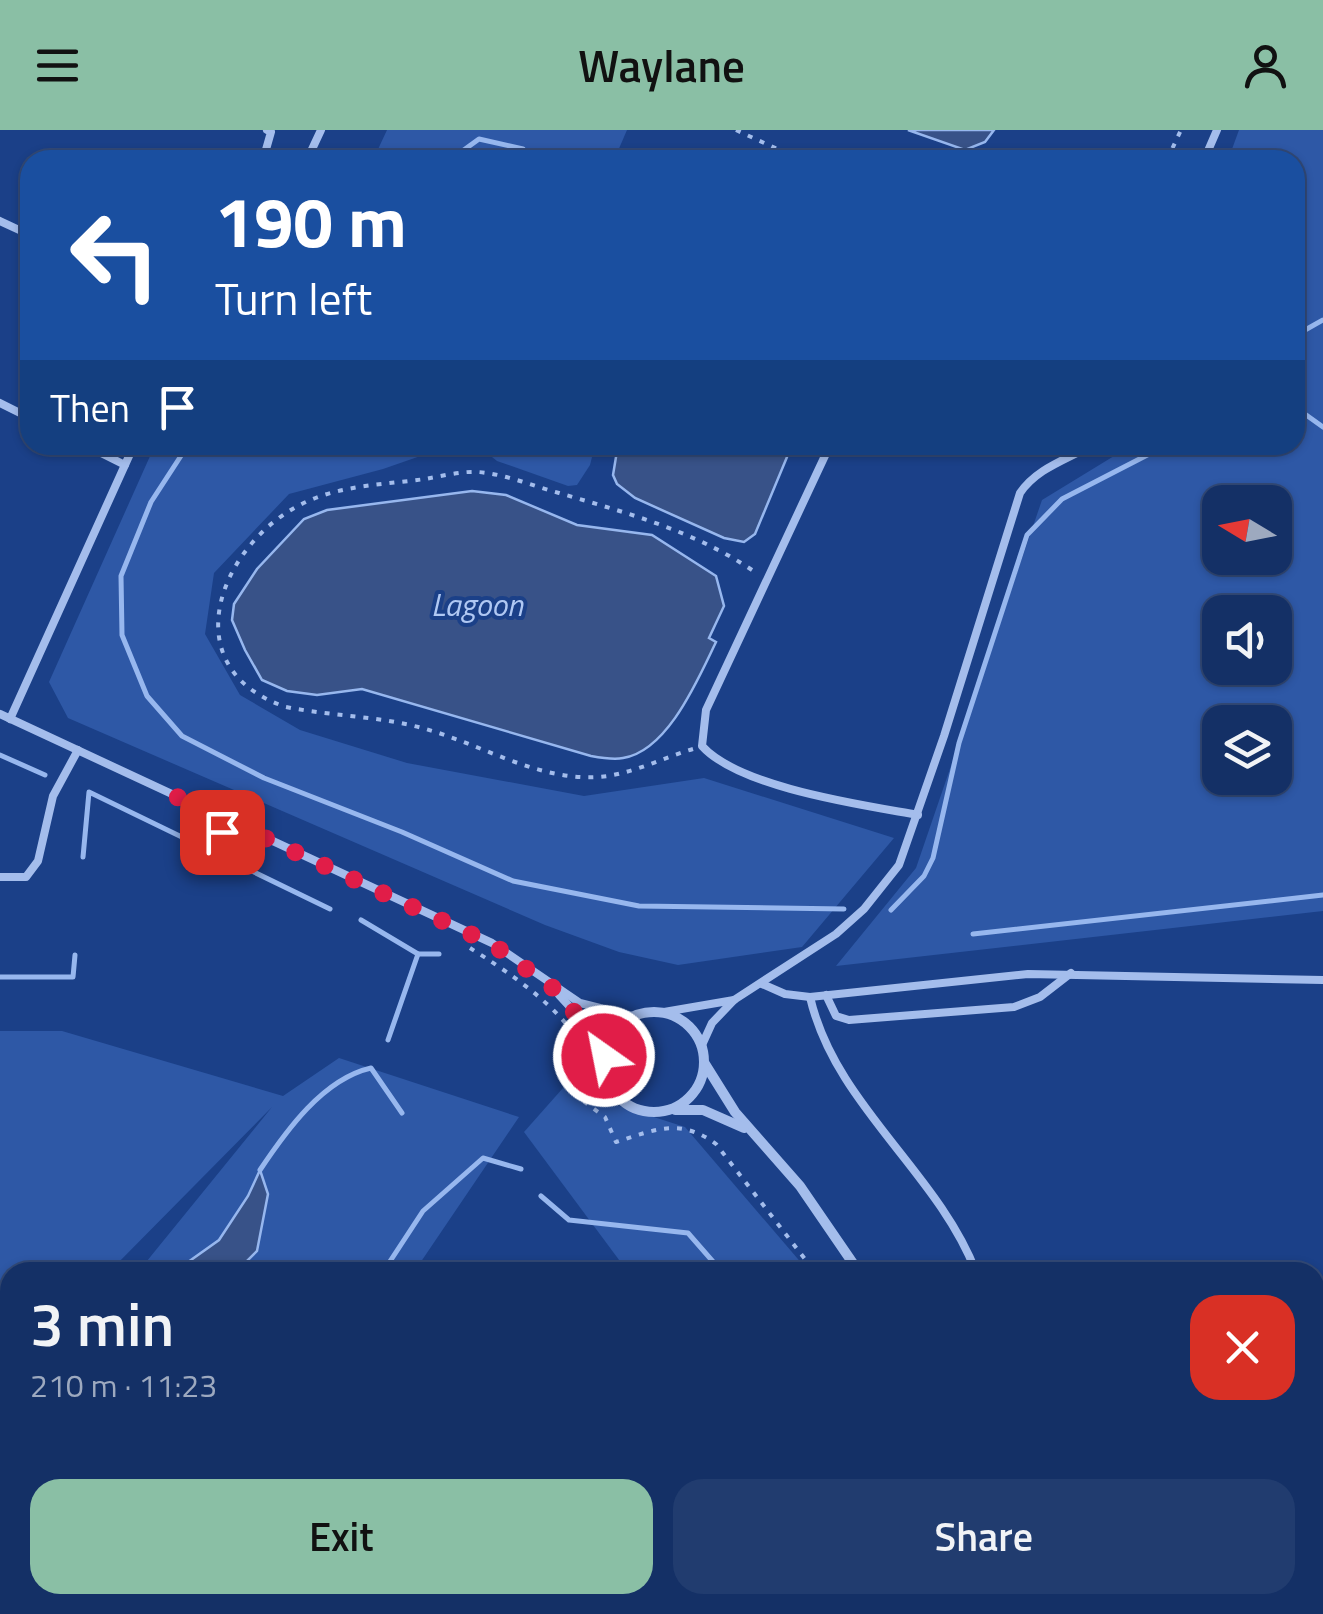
<!DOCTYPE html>
<meta charset="utf-8">
<style>
:root{--surface:#143066;--page:#213c6f;--text:#f1f3f6;--muted:#9da9bf;--line:#334b7a;--accent:#8abfa5}
body{margin:0;font-family:"Titillium Web",sans-serif;background:var(--page);color:var(--text);height:100vh;display:flex;flex-direction:column;font-size:38px;white-space:nowrap}
*{box-sizing:border-box;margin:0}
p{font-size:32px;color:var(--muted)}
.icon{flex:none;width:55px;height:55px;fill:none;stroke:currentColor;stroke-width:2;stroke-linecap:round;stroke-linejoin:round}
.map{position:relative;flex:1;overflow:hidden}
.details{position:absolute;left:0px;top:1132px;width:1325px;height:352px;display:flex;flex-direction:column;background:var(--surface);border-radius:30px 30px 0 0;box-shadow:0 2px 8px #0004,0 0 0 2px var(--line)}
.details>*{flex:none}
.guide{position:absolute;left:20px;top:20px;width:1285px;height:305px;border-radius:30px;box-shadow:0 2px 8px #0004,0 0 0 2px var(--line);background:#1a4fa0;color:#fff;overflow:hidden}
.needle{width:65px;rotate:280deg}
.fabs{position:absolute;left:1202px;top:355px;display:grid;gap:20px}
.fabs a{display:grid;place-items:center;width:90px;height:90px;border-radius:20px;background:var(--surface);box-shadow:0 2px 8px #0004,0 0 0 2px var(--line);font-size:50px}
.pin{position:absolute;display:grid;place-items:center;width:85px;height:85px;color:#fff;margin:-42px;border-radius:20px;box-shadow:0 5px 15px #0006}
.me{position:absolute;width:110px;margin:-55px;rotate:327deg;stroke-linejoin:round;filter:drop-shadow(0 0 8px #0008)}
.turn{display:flex;align-items:center;gap:35px;height:210px;padding:0 30px;font-size:45px}
.turn .icon{width:130px;height:130px;stroke-width:2.5}
.turn b{display:block;font-size:70px;line-height:85px}
.then{display:flex;align-items:center;height:95px;padding:0 30px;background:#0003;gap:20px;font-size:38px}
.round{display:grid;place-items:center;flex:none;width:105px;height:105px;border-radius:30px;background:var(--page)}
.headline{display:flex;align-items:center;justify-content:space-between;height:170px;padding:0 30px}
h1{font-size:60px;font-weight:600;line-height:75px}
.primary-button{display:flex;gap:20px;margin-top:auto;padding:20px 30px}
.primary-button a{flex:1;height:115px;border-radius:30px;background:var(--accent);color:#111;font-size:40px;font-weight:600;line-height:115px;text-align:center}
.primary-button a+a{background:var(--page);color:var(--text)}
header{display:flex;justify-content:space-between;align-items:center;height:130px;padding:0 30px;background:var(--accent);color:#111;font-size:45px;font-weight:600}
.map>svg:first-child{display:block}
.green{fill:#2e58a6;fill-rule:evenodd}
.water{fill:#385288;stroke:#97b7ee;stroke-width:2.5}
.lines{fill:none;stroke-linecap:round;stroke-linejoin:round}
.stream{stroke:#97b7ee;stroke-width:5}
.path{stroke:#a4bdec;stroke-width:4;stroke-dasharray:5 8;stroke-linecap:butt}
.service{stroke:#a4bdec;stroke-width:8}
.minor{stroke:#a4bdec;stroke-width:10}
.route{stroke:#e11d48;stroke-width:18;stroke-dasharray:0 32.4}
.labels{text-anchor:middle;stroke-width:8;stroke-linejoin:round;paint-order:stroke}
.water-label{font-size:32px;font-style:italic;fill:#b0c8f3;stroke:#1b4088}
</style>
<header><svg class="icon" aria-label="menu" viewBox="0 0 24 24"><path d="M4 6h16M4 12h16M4 18h16"/></svg>Waylane<svg class="icon" aria-label="person" viewBox="0 0 24 24"><circle cx="12" cy="8" r="4"/><path d="M4 21q1-7 8-7t8 7"/></svg></header>
<div class="map">
<svg width="1323" height="1484" viewBox="0 0 1323 1484">
<rect width="100%" height="100%" fill="#1b4088"/>
<g class="green">
<polygon points="387,0 627,0 614,30 373,30"/>
<path d="M1239,0H1323V781L836,836L916,738L1042,370L1132,315H1295V30H1228ZM1275,372V428H1220V372ZM1220,482H1275V538H1220ZM1220,592H1275V648H1220Z"/>
<polygon points="155,315 452,315 383,339 289,364 214,443 205,504 240,565 300,600 407,633 584,666 704,648 894,708 802,817 678,835 619,822 545,795 68,588 49,552"/>
<polygon points="492,315 595,315 590,335 577,355 568,356 497,331 492,327"/>
<polygon points="0,901 62,901 283,966 339,928 519,987 414,1142 138,1142 272,977 109,1142 10,1142 10,1200 0,1204"/>
<polygon points="563,958 685,997 809,1142 628,1142 524,1002"/>
<polygon points="10,1206 10,1475 107,1475 85,1484 0,1484 0,1210"/>
</g>
<g class="water">
<polygon points="908,0 994,0 985,12 965,20"/>
<polygon points="618,315 792,315 755,404 744,412 724,408 635,368 617,354 613,345"/>
<path d="M472,361L506,365L577,395L652,405L716,446L724,476L709,508L716,512C698,549 668,621 623,628C613,630 602,628 591,626L362,559L317,565L287,561L262,550L245,520L232,490L234,474L257,439L304,389L327,380Z"/>
<polygon points="260,1040 268,1064 257,1121 236,1142 174,1142 219,1110 248,1066"/>
</g>
<g class="lines">
<g class="stream">
<polyline points="450,30 479,9 523,19"/>
<polyline points="1298,204 1323,190"/>
<polyline points="1295,277 1323,297"/>
<polyline points="188,315 151,372 121,446 122,505 147,566 182,606 264,648 402,702 513,751 639,776 844,779"/>
<polyline points="0,625 45,645"/>
<polyline points="83,727 89,662 330,779"/>
<polyline points="891,780 924,746 933,728 959,613 1027,405 1062,369 1157,320 1159,315"/>
<polyline points="361,790 418,824 388,910"/>
<polyline points="973,804 1323,765"/>
<polyline points="418,824 439,824"/>
<polyline points="0,847 73,847 75,825"/>
<path d="M260,1040C286,1001 323,949 371,938L402,983"/>
<polyline points="541,1066 569,1090 688,1103 722,1142"/>
<polyline points="383,1142 423,1081 483,1028 521,1039"/>
<polyline points="0,1469 10,1451"/>
<polyline points="860,1484 861,1475"/>
</g>
<g class="path">
<polyline points="736,0 801,30"/>
<polyline points="1167,30 1181,0"/>
<path d="M693,619C662,628 630,645 598,647C537,651 479,613 422,598C378,586 331,586 286,577C167,537 223,404 313,369C347,355 389,354 425,349C442,346 461,341 478,342C505,344 533,356 559,363C627,383 695,401 755,442"/>
<path d="M470,818C508,842 592,895 589,948C589,954 584,963 582,970L605,987L616,1012C655,1000 679,987 716,1014L815,1142"/>
<polyline points="923,1475 923,1484"/>
</g>
<g class="service">
<polyline points="263,30 271,2 267,0"/>
<polyline points="307,30 321,0"/>
<polyline points="1204,30 1217,0"/>
<polyline points="0,91 30,105"/>
<polyline points="0,273 30,288"/>
<polyline points="85,315 125,335"/>
<path d="M830,315L706,580L702,616C740,658 863,675 918,685"/>
<polyline points="0,584 492,813 580,873 632,886"/>
<polyline points="10,589 134,315"/>
<polyline points="0,747 26,747 38,731 53,666 78,620"/>
<polyline points="762,854 785,864 810,867 1028,844 1323,850"/>
<polyline points="559,865 581,889 604,926"/>
<polyline points="826,865 836,886 849,890 1014,877 1040,867 1071,843"/>
<path d="M810,867C835,975 937,1041 976,1142"/>
<polyline points="664,882 734,870"/>
<path d="M702,915L712,893L734,870L836,804L864,779L899,735L944,606L1020,363C1037,338 1066,330 1092,315"/>
</g>
<g class="minor">
<circle cx="654" cy="932" r="50"/>
<polyline points="705,934 735,982 800,1056 859,1142"/>
<polyline points="675,980 703,980 744,998"/>
<polyline points="944,1484 944,1475"/>
</g>
</g>
<g class="lines">
<polyline class="route" points="222,702 191,689 175,666 492,814 553,858 581,890 604,926"/>
</g>
<g class="labels">
<g class="water-label">
<text x="477" y="486">Lagoon</text>
</g>
</g>
</svg>
<div class="fabs">
<a><svg class="needle" viewBox="-14 -14 28 28"><path d="M0-13l5 13h-10z" fill="#e53935"/><path d="M0 13l5-13h-10z" fill="#9da9bf"/></svg></a>
<a><svg class="icon" aria-label="sound" viewBox="0 0 24 24"><path d="M4 9h4l5-4v14l-5-4H4zM17 9q2 3 0 6"/></svg></a>
<a><svg class="icon" aria-label="layers" viewBox="0 0 24 24"><path d="M12 4l9 5-9 5-9-5zM3 14l9 5 9-5"/></svg></a>
</div>
<div class="pin" style="left:222px;top:702px;background:#d93025"><svg class="icon" aria-label="arrive" viewBox="0 0 24 24"><path d="M6 21V4h12l-3 4 3 4H6"/></svg></div>
<svg class="me" style="left:604px;top:926px" viewBox="-20 -20 40 40"><circle r="17" fill="#e11d48" stroke="#fff" stroke-width="3"/><path d="M0-11L8 9 0 5-8 9z" fill="#fff"/></svg>
<div class="guide">
<div class="turn"><svg class="icon" aria-label="left" viewBox="0 0 24 24"><path d="M17 20v-9H6M10 6l-5 5 5 5"/></svg><div><b>190 m</b>Turn left</div></div>
<div class="then">Then<svg class="icon" aria-label="arrive" viewBox="0 0 24 24"><path d="M6 21V4h12l-3 4 3 4H6"/></svg></div>
</div>
<section class="details">
<div class="headline"><div><h1>3 min</h1><p>210 m · 11:23</p></div><a class="round" style="background:#d93025;color:#fff"><svg class="icon" aria-label="close" viewBox="0 0 24 24"><path d="M6 6l12 12M18 6L6 18"/></svg></a></div>
<div class="primary-button"><a>Exit</a><a>Share</a></div>
</section>
</div>
